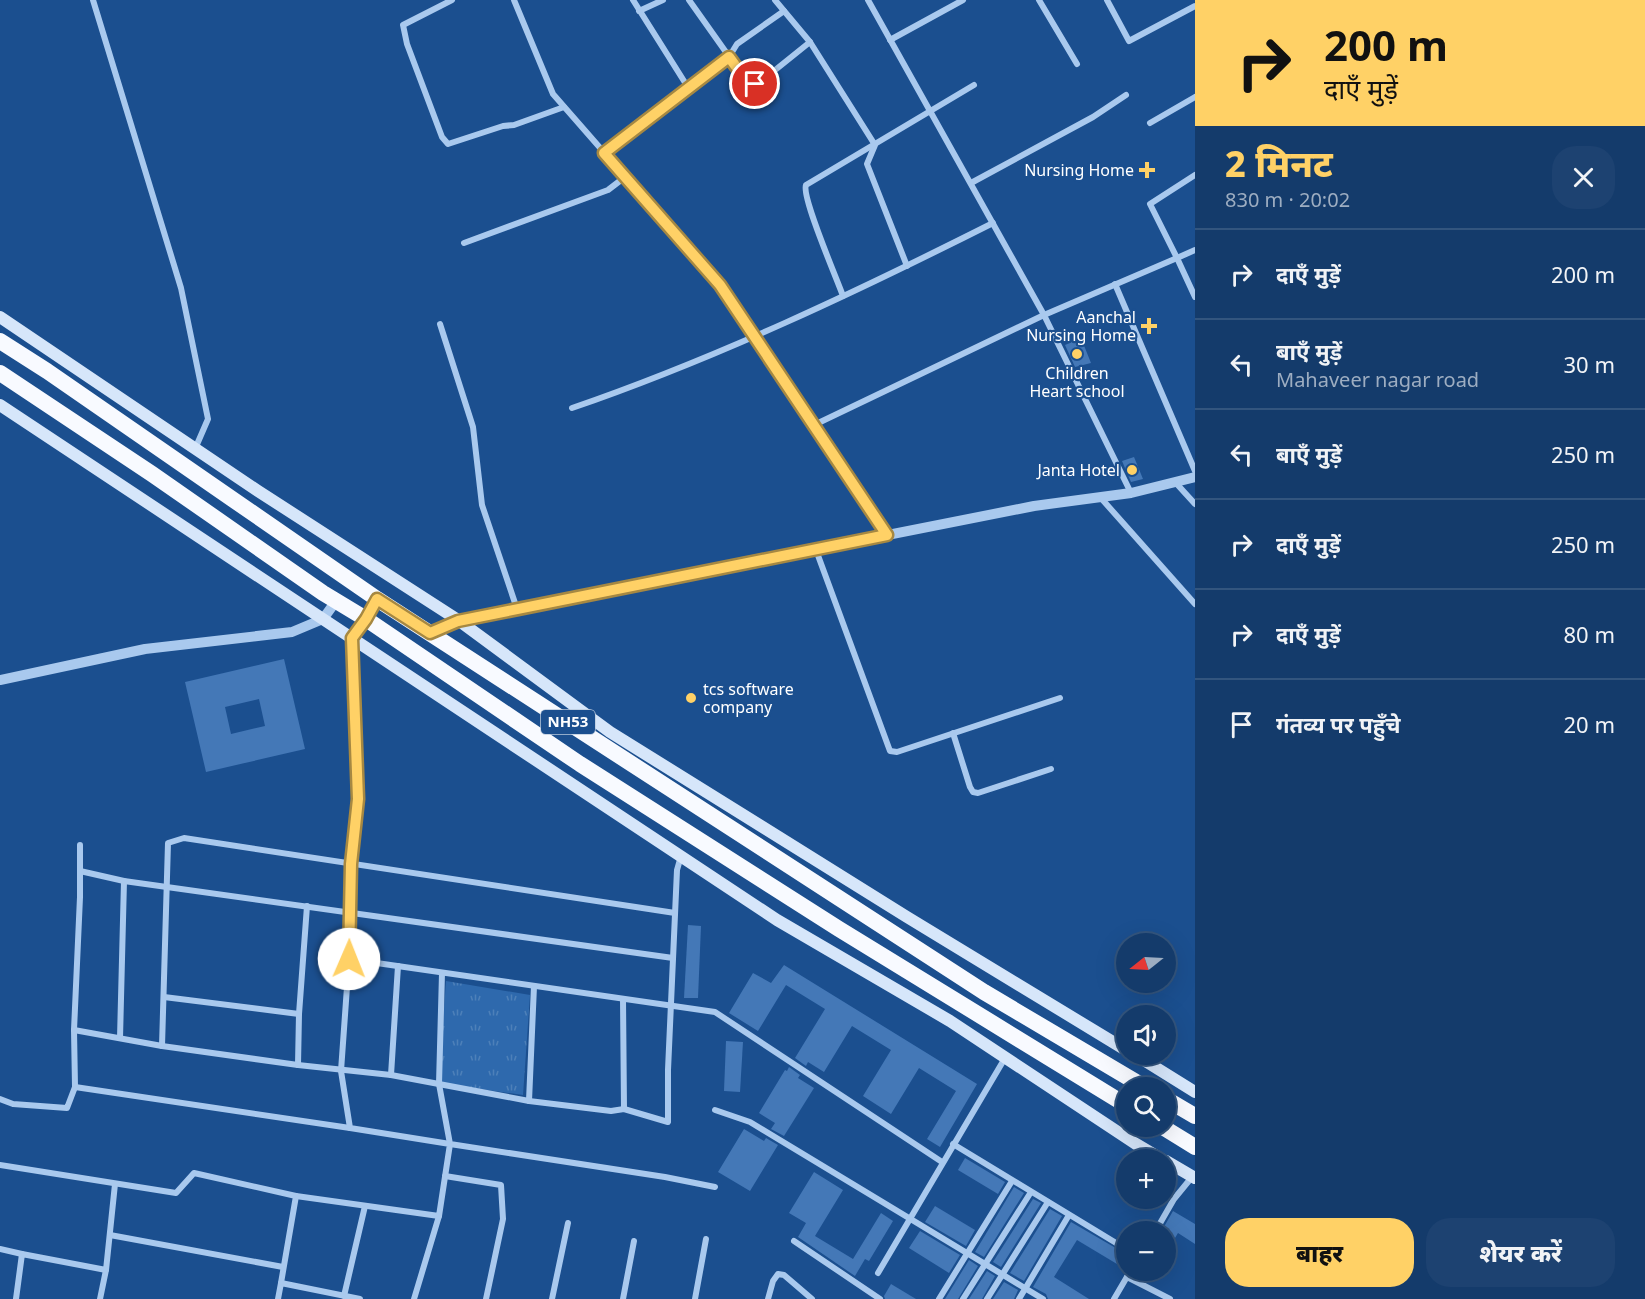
<!DOCTYPE html>
<html lang="hi">
<meta charset="utf-8">
<style>
:root{--surface:#143b6b;--page:#1d4271;--text:#f1f3f6;--muted:#9dadc1;--line:#33557e;--accent:#ffd166}
body{margin:0;font-family:"Noto Sans","Noto Sans Devanagari",sans-serif;background:var(--page);color:var(--text);height:100vh;display:flex;flex-direction:column;font-size:22px;white-space:nowrap}
*{box-sizing:border-box;margin:0}
p{font-size:20px;color:var(--muted)}
.icon{flex:none;width:33px;height:33px;fill:none;stroke:currentColor;stroke-width:2;stroke-linecap:round;stroke-linejoin:round}
.map{position:relative;flex:1;overflow:hidden}
.drawer{display:flex;flex-direction:column;background:var(--surface);width:450px}
.drawer>*{flex:none}
.top-card{background:#ffd166;color:#111;overflow:hidden}
.needle{width:39px;rotate:252deg}
.fabs{position:absolute;left:1116px;top:933px;display:grid;gap:12px}
.fabs a{display:grid;place-items:center;width:60px;height:60px;border-radius:50%;background:var(--surface);box-shadow:0 6px 24px #0002,0 0 0 2px var(--line);font-size:30px}
.pin{position:absolute;display:grid;place-items:center;width:51px;height:51px;color:#fff;margin:-26px;border:3px solid #fff;border-radius:50%;box-shadow:0 2px 6px #0007}
.me{position:absolute;width:66px;margin:-33px;rotate:1deg;stroke-linejoin:round;filter:drop-shadow(0 0 4px #0008)}
.turn{display:flex;align-items:center;gap:21px;height:126px;padding:0 30px;font-size:27px}
.turn .icon{width:78px;height:78px;stroke-width:2.5}
.turn b{display:block;font-size:42px;line-height:51px}
.round{display:grid;place-items:center;flex:none;width:63px;height:63px;border-radius:24px;background:var(--page)}
.headline{display:flex;align-items:center;justify-content:space-between;height:102px;padding:0 30px}
h1{font-size:36px;font-weight:800;line-height:45px;color:var(--accent)}
.button{display:flex;gap:12px;margin-top:auto;padding:12px 30px}
.button a{flex:1;height:69px;border-radius:24px;background:var(--accent);color:#111;font-size:24px;font-weight:800;line-height:69px;text-align:center}
.button a+a{background:var(--page);color:var(--text)}
ul{padding:0;list-style:none}
li{display:flex;align-items:center;gap:18px;height:90px;padding:0 30px;border-top:2px solid var(--line)}
li div{flex:1}
li b{display:block;font-size:22px}
li em{font-style:normal}
main{display:flex;flex:1;min-height:0}
.map>svg:first-child{display:block}
.park{fill:url(#park-tufts)}
.building{fill:#4478b7;fill-rule:evenodd}
.lines{fill:none;stroke-linecap:round;stroke-linejoin:round}
.minor{stroke:#a9c9ee;stroke-width:6}
.tertiary{stroke:#a9c9ee;stroke-width:10}
.secondary{stroke:#d6e6fa;stroke-width:12}
.trunk{stroke:#f8faff;stroke-width:16}
.route-casing{stroke:#a68842;stroke-width:15}
.route{stroke:#ffd166;stroke-width:10}
.poi-dot{fill:#ffd166;stroke:#1b4f8f;stroke-width:2}
.labels{text-anchor:middle;stroke-width:4.5;stroke-linejoin:round;paint-order:stroke}
.shield{fill:#1b4f8f;stroke:#bbcadd;stroke-width:1.5}
.shield-label{font-size:15px;font-weight:bold;fill:#fff}
.poi-label{font-size:16px;fill:#fff;stroke:#1b4f8f;text-anchor:end}
</style>
<main>
<div class="map">
<svg width="1195" height="1299" viewBox="0 0 1195 1299">
<defs>
<pattern id="park-tufts" width="24" height="20" patternUnits="userSpaceOnUse" patternTransform="scale(1.5)"><rect width="24" height="20" fill="#2e69ad"/><path d="M3 7l-1-3M5 7V3M7 7l1-3M15 17l-1-3M17 17v-4M19 17l1-3" fill="none" stroke="#4d80b9"/></pattern>
</defs>
<rect width="100%" height="100%" fill="#1b4f8f"/>
<polygon class="park" points="446,981 530,995 523,1095 439,1083"/>
<g class="building">
<polygon points="1081,338 1091,363 1075,367 1065,345"/>
<polygon points="1134,457 1143,479 1131,482 1122,461"/>
<path d="M284,659L305,749L206,772L185,682ZM259,699L265,726L231,734L225,707Z"/>
<polygon points="688,925 701,926 698,998 684,998"/>
<polygon points="784,965 977,1084 940,1147 927,1139 956,1091 919,1068 891,1114 863,1096 891,1050 852,1026 824,1072 808,1062 806,1066 795,1058 825,1009 786,985 758,1031 729,1013 753,973 771,983"/>
<polygon points="726,1041 743,1042 740,1092 724,1091"/>
<polygon points="789,1067 800,1075 798,1078 814,1088 784,1136 771,1129 775,1123 759,1113 785,1070 787,1071"/>
<polygon points="744,1129 764,1141 766,1138 778,1145 750,1191 718,1172"/>
<polygon points="965,1158 1005,1182 998,1194 958,1170"/>
<polygon points="814,1172 843,1190 815,1236 853,1259 881,1213 893,1221 869,1261 865,1259 855,1276 798,1237 806,1223 789,1213"/>
<polygon points="1014,1187 1024,1193 984,1257 975,1252"/>
<polygon points="1033,1199 1041,1203 1001,1267 993,1262"/>
<polygon points="935,1206 975,1230 966,1246 925,1222"/>
<polygon points="1050,1209 1062,1216 1024,1281 1010,1273"/>
<polygon points="1173,1211 1195,1224 1195,1244 1178,1233 1166,1253 1166,1232 1161,1232"/>
<polygon points="1071,1222 1126,1254 1126,1259 1122,1267 1077,1240 1054,1277 1089,1299 1048,1299 1046,1294 1033,1287"/>
<polygon points="920,1231 960,1255 949,1273 909,1248"/>
<polygon points="969,1260 978,1266 958,1299 945,1299"/>
<polygon points="987,1271 995,1276 982,1299 969,1299"/>
<polygon points="1004,1282 1018,1290 1014,1299 993,1299"/>
<polygon points="891,1284 916,1299 885,1299 884,1296"/>
</g>
<g class="lines">
<g class="minor">
<polyline points="93,0 181,288 208,419 195,449"/>
<polyline points="452,0 403,25 407,44 442,137 448,144 503,126 514,125 564,107"/>
<polyline points="514,0 553,94 720,285 887,535"/>
<polyline points="633,0 689,89"/>
<polyline points="689,0 745,79 755,84 764,79 810,42"/>
<polyline points="775,0 810,42 875,145 867,164 907,266"/>
<polyline points="1039,0 1077,64"/>
<polyline points="1107,0 1129,41 1195,6"/>
<polyline points="639,11 663,0"/>
<polyline points="890,40 963,0"/>
<polyline points="1150,123 1195,97"/>
<polyline points="605,153 729,57 737,44 784,11"/>
<polyline points="971,183 1093,117 1126,95"/>
<polyline points="464,243 608,190 625,177"/>
<polyline points="1195,250 1177,258 1195,297"/>
<polyline points="1115,284 1195,471"/>
<path d="M843,296C837,279 801,196 806,185L974,85"/>
<polyline points="440,324 473,427 482,505 517,609"/>
<path d="M572,408C717,358 856,292 993,223"/>
<polyline points="814,425 1044,315 868,0"/>
<polyline points="1175,482 1195,504"/>
<polyline points="1131,493 1044,315 1177,258 1150,204 1195,175"/>
<polyline points="1100,497 1195,604"/>
<polyline points="816,550 890,751 897,752 1060,698"/>
<polyline points="953,733 970,787 973,792 978,793 1051,769"/>
<polyline points="80,871 124,881 673,958"/>
<polyline points="349,959 715,1012 942,1162"/>
<polyline points="442,973 439,1084 450,1144 665,1177 715,1187"/>
<polyline points="164,997 299,1014"/>
<polyline points="623,999 624,1109"/>
<polyline points="74,1030 162,1046 298,1065 391,1075 529,1101 611,1111 624,1109 668,1122 668,1070 677,870 681,856"/>
<polyline points="120,1038 124,881"/>
<polyline points="162,1046 168,843 184,838 675,913"/>
<polyline points="298,1065 299,1014 307,906"/>
<polyline points="391,1075 398,966"/>
<polyline points="75,1087 350,1128"/>
<polyline points="0,1099 13,1104 67,1108 75,1087 74,1030 80,897 80,845"/>
<polyline points="529,1101 534,986"/>
<polyline points="715,1110 750,1122 1043,1299"/>
<polyline points="953,1144 1126,1249"/>
<polyline points="0,1165 176,1193 194,1173 296,1196 281,1283"/>
<polyline points="445,1176 501,1185 503,1219 486,1299"/>
<polyline points="296,1196 439,1216 450,1144 350,1128 341,1071 349,959 351,864 358,799 352,638 376,600"/>
<polyline points="1155,1232 1174,1199 1192,1177"/>
<polyline points="110,1235 283,1267"/>
<polyline points="794,1241 880,1299"/>
<polyline points="0,1249 22,1254"/>
<polyline points="878,1273 1005,1058"/>
<polyline points="1127,1277 1170,1299"/>
<polyline points="344,1296 365,1206"/>
<polyline points="16,1299 22,1254 106,1270 115,1184"/>
<polyline points="100,1299 106,1270"/>
<polyline points="278,1299 281,1283 360,1299"/>
<polyline points="414,1299 439,1216"/>
<polyline points="552,1299 568,1223"/>
<polyline points="623,1299 634,1241"/>
<polyline points="695,1299 706,1239"/>
<polyline points="768,1299 773,1281 778,1274 784,1275 812,1299"/>
<polyline points="939,1299 1012,1181"/>
<polyline points="963,1299 1031,1192"/>
<polyline points="987,1299 1048,1202"/>
<polyline points="1019,1299 1069,1215"/>
<polyline points="1114,1299 1131,1270"/>
</g>
<g class="tertiary">
<polyline points="430,633 458,620 1034,506 1131,493 1195,477"/>
<polyline points="0,680 145,649 292,632 323,619 336,601"/>
</g>
<g class="secondary">
<polyline points="0,317 258,491 458,620 610,732 907,917 1126,1050"/>
<polyline points="0,405 777,920 950,1021 1136,1144 1163,1160"/>
<polyline points="1134,1054 1195,1092"/>
<polyline points="1166,1161 1195,1178"/>
</g>
<g class="trunk">
<polyline points="0,341 47,371 377,599 984,992 1146,1088"/>
<polyline points="0,373 152,474 323,593 366,619 580,764 839,929 1126,1105"/>
<polyline points="1166,1099 1195,1116"/>
<polyline points="1161,1126 1195,1147"/>
</g>
</g>
<g class="lines">
<defs>
<polyline id="route" points="349,959 351,864 358,799 352,638 366,619 377,599 430,633 458,621 887,535 720,285 604,153 729,57 745,79 755,84"/>
</defs>
<use href="#route" class="route-casing"/>
<use href="#route" class="route"/>
</g>
<g class="poi-dot">
<path d="M1144 161h6v6h6v6h-6v6h-6v-6h-6v-6h6z"/>
<path d="M1146 317h6v6h6v6h-6v6h-6v-6h-6v-6h6z"/>
<circle cx="1077" cy="354" r="6"/>
<circle cx="1132" cy="470" r="6"/>
<circle cx="691" cy="698" r="6"/>
</g>
<g class="labels">
<rect class="shield" x="541" y="710" width="54" height="24" rx="4.5"/>
<g class="shield-label">
<text x="568" y="727">NH53</text>
</g>
<g class="poi-label">
<text x="1134" y="176">Nursing Home</text>
<text x="1136" y="323">Aanchal<tspan x="1136" dy="18">Nursing Home</tspan></text>
<text x="1077" y="379" text-anchor="middle">Children<tspan x="1077" dy="18">Heart school</tspan></text>
<text x="1120" y="476">Janta Hotel</text>
<text x="703" y="695" text-anchor="start">tcs software<tspan x="703" dy="18">company</tspan></text>
</g>
</g>
</svg>
<div class="fabs">
<a><svg class="needle" viewBox="-14 -14 28 28"><path d="M0-13l5 13h-10z" fill="#e53935"/><path d="M0 13l5-13h-10z" fill="#9dadc1"/></svg></a>
<a><svg class="icon" aria-label="sound" viewBox="0 0 24 24"><path d="M4 9h4l5-4v14l-5-4H4zM17 9q2 3 0 6"/></svg></a>
<a><svg class="icon" aria-label="search" viewBox="0 0 24 24"><circle cx="10" cy="10" r="6"/><path d="M15 15l6 6"/></svg></a>
<a>+</a>
<a>−</a>
</div>
<div class="pin" style="left:755px;top:84px;background:#d93025"><svg class="icon" aria-label="arrive" viewBox="0 0 24 24"><path d="M6 21V4h12l-3 4 3 4H6"/></svg></div>
<svg class="me" style="left:349px;top:959px" viewBox="-20 -20 40 40"><circle r="19" fill="#fff"/><path d="M0-13L10 11 0 6-10 11z" fill="#ffd166"/></svg>
</div>
<section class="drawer">
<div class="top-card">
<div class="turn"><svg class="icon" aria-label="right" viewBox="0 0 24 24"><path d="M7 20v-9h11M14 6l5 5-5 5"/></svg><div><b>200 m</b>दाएँ मुड़ें</div></div>
</div>
<div class="headline"><div><h1>2 मिनट</h1><p>830 m · 20:02</p></div><a class="round"><svg class="icon" aria-label="close" viewBox="0 0 24 24"><path d="M6 6l12 12M18 6L6 18"/></svg></a></div>
<ul>
<li><svg class="icon" aria-label="right" viewBox="0 0 24 24"><path d="M7 20v-9h11M14 6l5 5-5 5"/></svg><div><b>दाएँ मुड़ें</b></div><em>200 m</em></li>
<li><svg class="icon" aria-label="left" viewBox="0 0 24 24"><path d="M17 20v-9H6M10 6l-5 5 5 5"/></svg><div><b>बाएँ मुड़ें</b><p>Mahaveer nagar road</p></div><em>30 m</em></li>
<li><svg class="icon" aria-label="left" viewBox="0 0 24 24"><path d="M17 20v-9H6M10 6l-5 5 5 5"/></svg><div><b>बाएँ मुड़ें</b></div><em>250 m</em></li>
<li><svg class="icon" aria-label="right" viewBox="0 0 24 24"><path d="M7 20v-9h11M14 6l5 5-5 5"/></svg><div><b>दाएँ मुड़ें</b></div><em>250 m</em></li>
<li><svg class="icon" aria-label="right" viewBox="0 0 24 24"><path d="M7 20v-9h11M14 6l5 5-5 5"/></svg><div><b>दाएँ मुड़ें</b></div><em>80 m</em></li>
<li><svg class="icon" aria-label="arrive" viewBox="0 0 24 24"><path d="M6 21V4h12l-3 4 3 4H6"/></svg><div><b>गंतव्य पर पहुँचे</b></div><em>20 m</em></li>
</ul>
<div class="button"><a>बाहर</a><a>शेयर करें</a></div>
</section>
</main>
